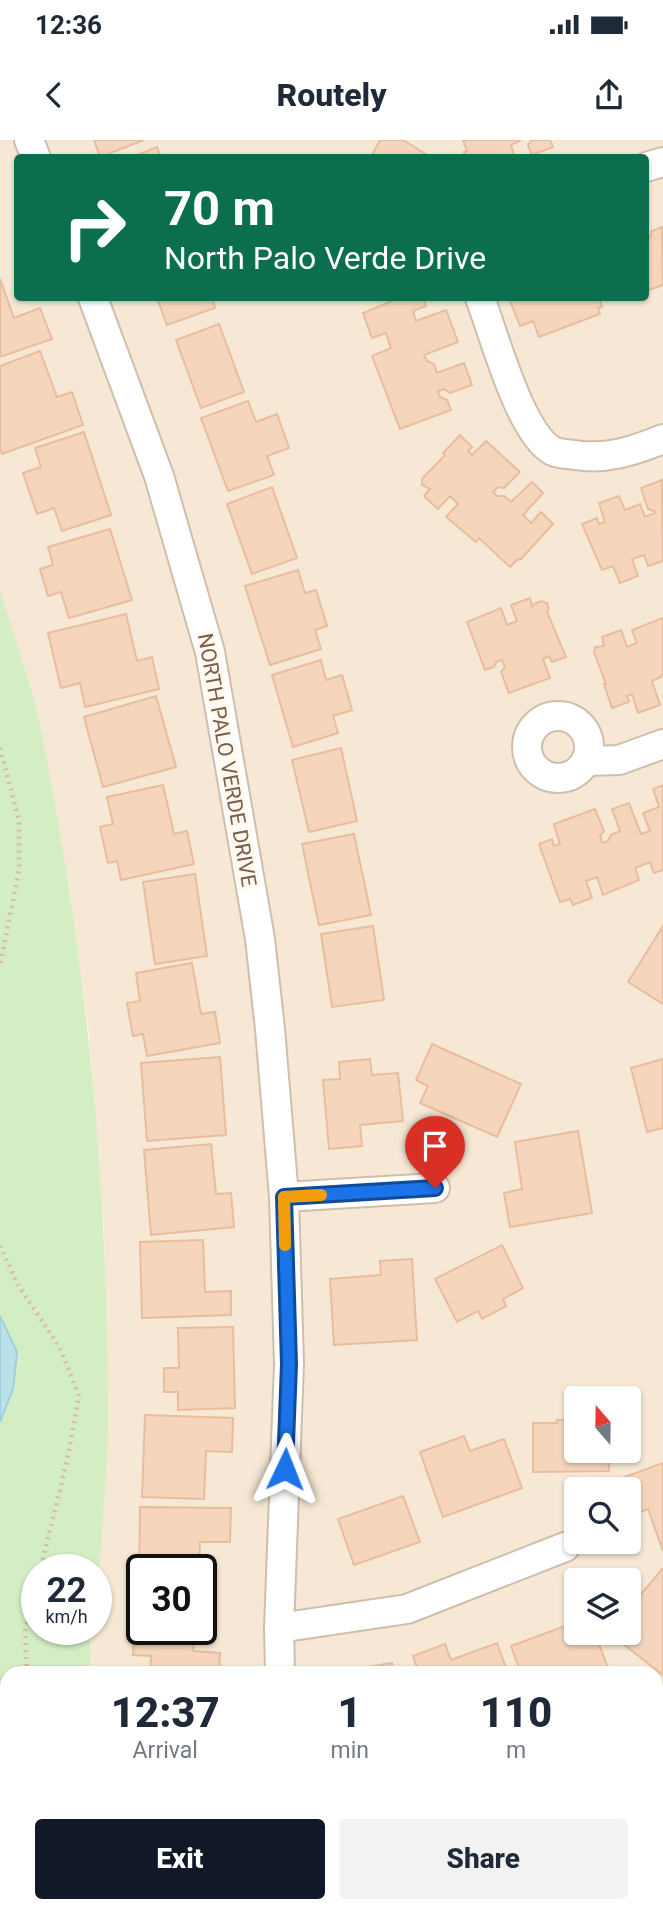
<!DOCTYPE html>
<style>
:root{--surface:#fff;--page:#f2f2f3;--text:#1f2937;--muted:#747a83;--accent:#111827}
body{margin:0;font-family:Roboto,sans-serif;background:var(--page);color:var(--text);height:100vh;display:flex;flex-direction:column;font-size:26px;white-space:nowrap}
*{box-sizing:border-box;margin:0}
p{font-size:23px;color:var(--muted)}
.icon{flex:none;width:38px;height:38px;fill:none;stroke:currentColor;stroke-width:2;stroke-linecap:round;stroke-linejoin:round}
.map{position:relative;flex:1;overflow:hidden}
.panel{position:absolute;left:0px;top:1526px;width:663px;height:247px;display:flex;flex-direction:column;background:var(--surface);border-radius:21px 21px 0 0;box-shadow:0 2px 5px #0004}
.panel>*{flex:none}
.top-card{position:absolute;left:14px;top:14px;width:635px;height:147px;border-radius:7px;box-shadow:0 2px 5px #0004;background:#0b6e4f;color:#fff;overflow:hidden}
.needle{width:46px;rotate:340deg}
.fabs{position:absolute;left:564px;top:1246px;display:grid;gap:14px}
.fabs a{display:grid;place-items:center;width:77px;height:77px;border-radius:7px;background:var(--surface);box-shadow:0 2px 5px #0004;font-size:35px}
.speed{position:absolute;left:21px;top:1414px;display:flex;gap:14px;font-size:35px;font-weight:700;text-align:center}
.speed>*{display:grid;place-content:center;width:91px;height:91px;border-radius:50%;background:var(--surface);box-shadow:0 2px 5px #0004;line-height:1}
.speed small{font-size:18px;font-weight:400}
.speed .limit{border:4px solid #111;border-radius:10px;background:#fff;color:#111}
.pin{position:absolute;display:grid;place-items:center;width:60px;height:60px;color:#fff;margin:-72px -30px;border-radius:50% 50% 50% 0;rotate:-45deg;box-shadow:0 0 7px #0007}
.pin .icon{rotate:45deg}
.me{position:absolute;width:77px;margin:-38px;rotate:2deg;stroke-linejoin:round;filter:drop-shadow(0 0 5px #0008)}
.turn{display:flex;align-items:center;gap:24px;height:147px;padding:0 35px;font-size:32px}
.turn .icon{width:91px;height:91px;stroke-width:2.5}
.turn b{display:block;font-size:49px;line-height:60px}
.eta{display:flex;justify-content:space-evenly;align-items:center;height:119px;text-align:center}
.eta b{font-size:42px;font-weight:800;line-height:49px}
.action{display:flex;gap:14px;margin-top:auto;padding:14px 35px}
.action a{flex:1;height:80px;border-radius:7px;background:var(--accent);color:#fff;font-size:28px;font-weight:800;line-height:80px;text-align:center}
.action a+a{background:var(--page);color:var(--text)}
.status{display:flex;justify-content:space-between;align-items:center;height:49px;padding:0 35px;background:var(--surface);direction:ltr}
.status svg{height:19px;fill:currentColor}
header{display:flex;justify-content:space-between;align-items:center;height:91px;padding:0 35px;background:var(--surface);font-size:32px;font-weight:800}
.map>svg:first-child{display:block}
.residential{fill:#f6e8d5;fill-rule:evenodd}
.green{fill:#d3edc4}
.water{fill:#bae0e9;stroke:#a0cfdb;stroke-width:2}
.building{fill:#f5d6bd;stroke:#e8bd9d;stroke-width:2}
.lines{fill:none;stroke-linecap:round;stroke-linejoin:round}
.minor-casing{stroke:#d0beac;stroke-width:32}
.path{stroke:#dab9a0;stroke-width:4.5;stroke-dasharray:2 5;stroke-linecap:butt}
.minor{stroke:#fff;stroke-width:28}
.route-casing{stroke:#114b97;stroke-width:18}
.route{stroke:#1a73e8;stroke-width:12}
.slow{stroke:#f59e0b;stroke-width:12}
.labels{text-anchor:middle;stroke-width:7;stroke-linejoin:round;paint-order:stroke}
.street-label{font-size:21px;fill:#795d49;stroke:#fff9ef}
</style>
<div class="status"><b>12:36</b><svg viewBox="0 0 49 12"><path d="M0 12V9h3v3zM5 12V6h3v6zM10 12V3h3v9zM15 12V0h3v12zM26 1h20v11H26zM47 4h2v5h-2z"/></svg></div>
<header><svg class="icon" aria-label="back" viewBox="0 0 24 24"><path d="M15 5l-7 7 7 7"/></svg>Routely<svg class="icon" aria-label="share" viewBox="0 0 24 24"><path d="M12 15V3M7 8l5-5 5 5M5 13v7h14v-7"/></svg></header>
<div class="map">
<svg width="663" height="1772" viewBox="0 0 663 1772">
<rect width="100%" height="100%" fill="#fef6e7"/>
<path class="residential" d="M0,0H663V1772H191L207,1766H656V1533H90L89,1496L90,1489H96V1455L99,1439L108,1267L104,1091L89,892L68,740L39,584L0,449ZM18,18H646V158H18ZM576,1258H628V1311H576ZM576,1349H628V1402H576ZM142,1430H201V1489H142ZM576,1440H628V1493H576Z"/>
<path class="green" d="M0,449C13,494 30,540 40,586C86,809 107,1037 108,1265C109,1322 102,1381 99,1439L96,1455V1430H37V1489H90V1533H7V1766H139L141,1772H0Z"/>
<polygon class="water" points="0,1176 17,1212 13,1249 0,1282"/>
<g class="building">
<polygon points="94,0 144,0 100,17"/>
<polygon points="380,0 403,0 432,18 376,18 372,15"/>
<polygon points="463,0 521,0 511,5 515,18 465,18 464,12 467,11"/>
<polygon points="532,0 550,0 553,7 532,15 528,5"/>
<polygon points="157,7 161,18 130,18"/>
<polygon points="662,87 663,145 646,151 646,98 650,97 652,91"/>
<polygon points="0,139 14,178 40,168 52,199 0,217"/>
<polygon points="157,158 212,158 215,168 167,185"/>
<polygon points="399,158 423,158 426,166 413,171 416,181 446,170 458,202 424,215 427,221 434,224 437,233 464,223 472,245 450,253 444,249 438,251 440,257 447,260 451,270 400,289 372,216 391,208 386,193 372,198 363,173"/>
<polygon points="509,158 599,158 602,167 598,168 600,174 539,197 533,181 520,186"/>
<polygon points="219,184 244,252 201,268 176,200"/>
<polygon points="40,211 57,257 72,252 83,285 2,314 0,307 0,226"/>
<polygon points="248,261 256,282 277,274 289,308 267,316 274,335 228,351 201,278"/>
<polygon points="84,292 111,375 62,391 54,368 37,374 23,333 41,327 35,308"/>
<polygon points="460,295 472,307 468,311 472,315 486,301 520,332 504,348 498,347 493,352 497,356 504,356 511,362 532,342 543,353 523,375 531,383 541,372 553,384 520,420 518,419 510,427 479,398 476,402 446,377 458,364 450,356 438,369 424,356 430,349 422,345 422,339 445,315 443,313"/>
<polygon points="662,340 663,421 648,426 644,415 632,419 638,436 620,443 613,426 602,430 582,384 597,378 599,384 605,382 599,363 619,356 625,370 640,364 645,377 655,373 654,371 648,369 641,348"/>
<polygon points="272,347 297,418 252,434 227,364"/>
<polygon points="110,389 132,460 69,478 61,452 48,456 40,429 53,425 48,407"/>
<polygon points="298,430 305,453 316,450 327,486 315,490 321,509 270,525 245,446"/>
<polygon points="530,458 532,467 534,464 541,461 547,463 549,469 547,472 566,517 552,522 549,516 543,519 550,538 509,553 501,532 505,527 502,520 496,522 494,527 485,530 467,482 501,468 507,485 517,481 511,465"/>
<polygon points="126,474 137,521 152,517 159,549 85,567 80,543 61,548 48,493"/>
<polygon points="663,478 663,532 661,537 652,541 660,565 638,573 632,554 627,556 629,562 612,568 604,544 606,544 594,512 595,507 604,506 602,497 621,490 627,507 637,503 632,490"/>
<polygon points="321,520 326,540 342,535 352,570 333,576 338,593 293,607 272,535"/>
<polygon points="156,556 176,627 103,647 84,577"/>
<polygon points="341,608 357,681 309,692 292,620"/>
<polygon points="163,645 174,694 187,691 194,724 121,740 117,721 108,723 100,687 113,684 107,657"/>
<polygon points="663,645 663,730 654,733 650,722 635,728 639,740 603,755 597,737 586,741 592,758 573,765 570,759 560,762 539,704 552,699 554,706 560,704 554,684 595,669 604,691 600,696 602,703 608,701 611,695 620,691 612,669 629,663 641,694 650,691 643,673 659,667 653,649"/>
<polygon points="354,694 371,775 319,785 302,704"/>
<polygon points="195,734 207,816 155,824 143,742"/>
<polygon points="373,786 384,860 332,867 321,794"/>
<polygon points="663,786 663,864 628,842"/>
<polygon points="192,823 201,874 215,872 220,903 147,916 143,894 133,896 127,863 140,861 136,833"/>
<polygon points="432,904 521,944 497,997 420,963 428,946 416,940"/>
<polygon points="220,917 226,995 147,1001 141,923"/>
<polygon points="370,919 372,935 398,933 403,981 360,985 362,1006 329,1009 323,940 340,939 339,922"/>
<polygon points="663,919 663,988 647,992 631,928"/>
<polygon points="578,991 592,1073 510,1087 504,1053 522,1049 515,1002"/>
<polygon points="211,1004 216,1054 231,1053 234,1087 151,1095 144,1010"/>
<polygon points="203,1100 205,1152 231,1151 231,1175 142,1178 140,1102"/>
<polygon points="502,1105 523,1148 503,1159 506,1166 482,1179 478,1171 457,1182 435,1139"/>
<polygon points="412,1119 417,1200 334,1205 330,1139 381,1135 380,1121"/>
<polygon points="233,1187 235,1268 178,1270 178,1252 164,1252 164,1228 179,1228 178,1188"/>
<polygon points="145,1275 233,1278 232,1312 206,1311 204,1359 142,1357"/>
<polygon points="557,1280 576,1280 576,1311 608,1311 609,1331 533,1332 533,1283 557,1283"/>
<polygon points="464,1296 470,1311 504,1299 522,1348 443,1377 420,1312"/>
<polygon points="663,1323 663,1411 648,1369 632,1375 628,1364 628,1349 623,1349 619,1339"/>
<polygon points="403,1356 420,1402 354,1425 338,1379"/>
<polygon points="140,1367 231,1368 230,1402 200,1402 199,1430 142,1430 142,1448 139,1448"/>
<polygon points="662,1429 663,1430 663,1535 609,1493 628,1493 628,1470"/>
<polygon points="135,1460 142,1461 142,1489 201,1489 201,1463 206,1463 204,1494 194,1494 193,1511 220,1513 219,1533 150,1533 151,1516 133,1515"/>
<polygon points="576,1482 576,1493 595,1493 609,1531 604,1533 521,1533 511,1506"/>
<polygon points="497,1503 508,1533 419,1533 413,1516 445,1504 451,1520"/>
<polygon points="392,1523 394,1533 334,1533"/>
<polygon points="656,1658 663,1676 663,1700 656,1702"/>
<polygon points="234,1766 277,1766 280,1772 220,1772"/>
<polygon points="424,1766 490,1766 494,1772 412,1772"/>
</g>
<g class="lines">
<defs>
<g id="minor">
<polyline points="29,0 36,18"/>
<polyline points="646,27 663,22"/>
<polyline points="93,158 159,336 210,512 260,799 270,889 284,1057 289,1224 279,1488 280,1533"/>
<path d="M480,158C494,194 520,294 553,311C559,314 568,314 575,315C607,320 633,311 663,299"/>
<circle cx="558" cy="607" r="31"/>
<polyline points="586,621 619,620 663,604"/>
<polyline points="284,1057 435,1048"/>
<polyline points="279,1488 407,1469 565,1407"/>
<polyline points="334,1766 337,1772"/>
</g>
</defs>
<use href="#minor" class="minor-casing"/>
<g class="path">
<polyline points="0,608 19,680 19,730 0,826"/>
<polyline points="0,1106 18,1145 60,1208 79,1256 67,1321 40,1430"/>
<polyline points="27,1533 25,1491 37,1443"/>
<polyline points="0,1680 7,1674"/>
<polyline points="0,1768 5,1772"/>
</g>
<use href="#minor" class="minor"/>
</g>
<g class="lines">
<defs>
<polyline id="route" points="285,1329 289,1224 284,1057 435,1048"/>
</defs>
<use href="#route" class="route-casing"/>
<use href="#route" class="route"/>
<polyline class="slow" points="285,1105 284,1057 321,1055"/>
</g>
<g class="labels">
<g class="street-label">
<text transform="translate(227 620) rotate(80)" y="7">NORTH PALO VERDE DRIVE</text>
</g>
</g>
</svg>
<div class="fabs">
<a><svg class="needle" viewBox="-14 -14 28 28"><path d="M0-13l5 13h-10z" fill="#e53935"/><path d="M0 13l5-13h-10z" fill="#747a83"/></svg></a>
<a><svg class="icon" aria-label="search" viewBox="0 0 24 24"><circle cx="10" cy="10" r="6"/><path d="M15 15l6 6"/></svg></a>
<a><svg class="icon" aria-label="layers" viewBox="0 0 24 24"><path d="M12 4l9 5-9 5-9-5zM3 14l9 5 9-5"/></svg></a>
</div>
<div class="speed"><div>22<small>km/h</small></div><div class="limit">30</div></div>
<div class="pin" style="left:435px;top:1048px;background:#d93025"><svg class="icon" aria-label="arrive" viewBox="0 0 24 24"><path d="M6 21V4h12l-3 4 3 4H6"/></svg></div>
<svg class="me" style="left:285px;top:1329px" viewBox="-20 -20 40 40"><path d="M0-17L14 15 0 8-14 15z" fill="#1a73e8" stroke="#fff" stroke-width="4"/></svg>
<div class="top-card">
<div class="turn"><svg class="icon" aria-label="right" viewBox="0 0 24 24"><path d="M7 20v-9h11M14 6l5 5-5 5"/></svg><div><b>70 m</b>North Palo Verde Drive</div></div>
</div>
<section class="panel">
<div class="eta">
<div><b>12:37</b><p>Arrival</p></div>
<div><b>1</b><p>min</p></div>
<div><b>110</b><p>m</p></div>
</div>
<div class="action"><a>Exit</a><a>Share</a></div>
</section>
</div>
